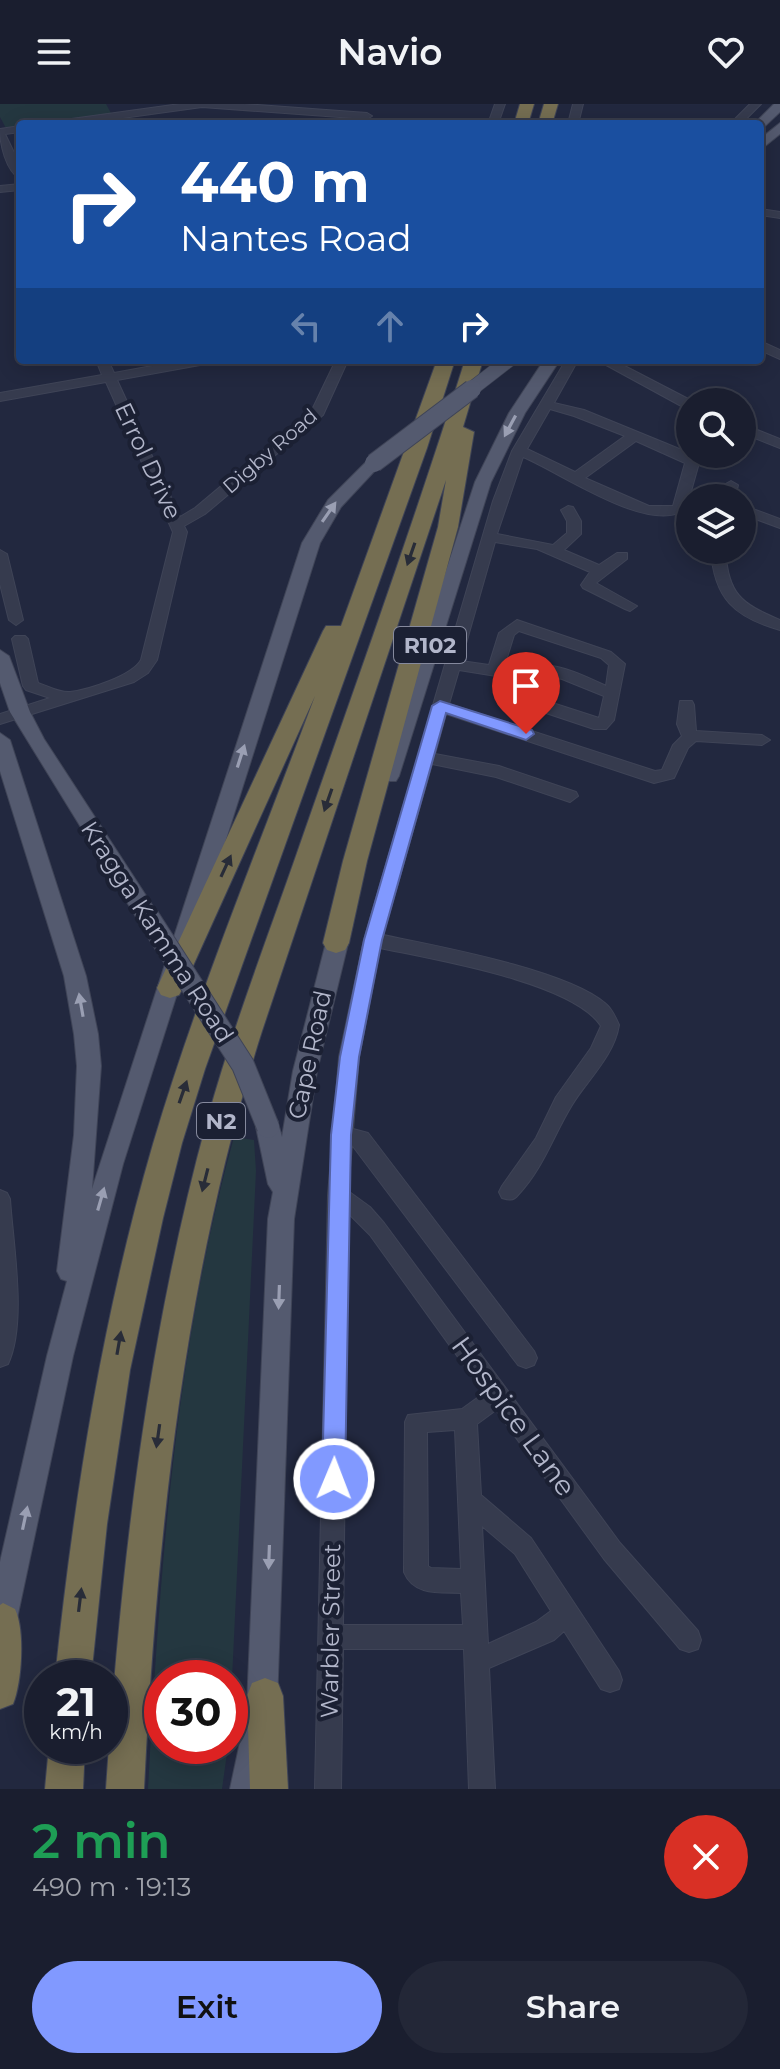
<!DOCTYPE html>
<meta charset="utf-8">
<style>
:root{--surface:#1a1e2f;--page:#232737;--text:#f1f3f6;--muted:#9fa2aa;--line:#383c4b;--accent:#8199ff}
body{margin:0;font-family:Montserrat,sans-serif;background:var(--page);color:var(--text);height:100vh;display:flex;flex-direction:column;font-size:30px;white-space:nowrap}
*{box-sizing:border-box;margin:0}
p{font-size:26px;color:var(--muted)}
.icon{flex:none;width:44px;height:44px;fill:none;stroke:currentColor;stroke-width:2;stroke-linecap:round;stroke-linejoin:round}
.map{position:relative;height:1685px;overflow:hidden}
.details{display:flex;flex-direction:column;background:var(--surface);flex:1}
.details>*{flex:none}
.hud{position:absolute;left:16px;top:16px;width:748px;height:244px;border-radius:8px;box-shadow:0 4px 20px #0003,0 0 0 2px var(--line);background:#1a4fa0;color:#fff;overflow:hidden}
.fabs{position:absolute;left:676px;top:284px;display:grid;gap:16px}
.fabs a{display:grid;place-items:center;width:80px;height:80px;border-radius:50%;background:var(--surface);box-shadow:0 4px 20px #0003,0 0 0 2px var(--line);font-size:40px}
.speed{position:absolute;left:24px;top:1556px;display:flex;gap:16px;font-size:40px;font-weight:700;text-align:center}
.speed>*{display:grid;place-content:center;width:104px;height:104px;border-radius:50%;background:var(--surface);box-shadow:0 4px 20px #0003,0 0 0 2px var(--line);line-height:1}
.speed small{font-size:20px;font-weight:400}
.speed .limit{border:12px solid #d22;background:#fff;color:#111}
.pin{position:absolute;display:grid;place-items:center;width:68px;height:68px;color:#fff;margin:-82px -34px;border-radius:50% 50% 50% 0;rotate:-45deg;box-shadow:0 0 8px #0007}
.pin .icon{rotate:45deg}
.me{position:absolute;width:88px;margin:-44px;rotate:1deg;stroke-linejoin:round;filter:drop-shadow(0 0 6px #0008)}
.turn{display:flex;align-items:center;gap:28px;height:168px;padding:0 32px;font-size:36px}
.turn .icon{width:104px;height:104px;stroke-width:2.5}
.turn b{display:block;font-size:56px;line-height:68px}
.lanes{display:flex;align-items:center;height:76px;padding:0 32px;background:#0003;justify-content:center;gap:40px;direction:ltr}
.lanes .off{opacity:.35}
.round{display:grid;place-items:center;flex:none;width:84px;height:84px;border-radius:42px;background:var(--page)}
.summary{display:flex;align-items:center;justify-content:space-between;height:136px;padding:0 32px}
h1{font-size:48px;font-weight:600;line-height:60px;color:#1e9e55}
.primary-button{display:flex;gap:16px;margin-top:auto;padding:16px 32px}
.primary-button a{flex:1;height:92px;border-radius:48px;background:var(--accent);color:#111;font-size:32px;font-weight:600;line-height:92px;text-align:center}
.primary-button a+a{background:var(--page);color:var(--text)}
header{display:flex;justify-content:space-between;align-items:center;height:104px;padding:0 32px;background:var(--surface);font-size:36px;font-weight:600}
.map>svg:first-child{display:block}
.green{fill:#243740}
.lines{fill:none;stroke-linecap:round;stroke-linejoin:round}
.minor-casing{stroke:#3f4457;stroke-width:2}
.major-casing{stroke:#3f4457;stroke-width:2}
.highway-casing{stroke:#3e4356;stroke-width:2}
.minor{fill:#363b4e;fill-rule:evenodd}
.major{fill:#545a6f;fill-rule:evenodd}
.highway{fill:#756e52;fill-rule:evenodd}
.major-bridge-far2-casing{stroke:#3f4457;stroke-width:15;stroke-linecap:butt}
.major-bridge-far1-casing{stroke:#3f4457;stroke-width:20;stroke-linecap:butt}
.major-bridge-casing{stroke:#3f4457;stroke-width:24;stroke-linecap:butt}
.major-bridge-far2{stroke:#545a6f;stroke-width:14}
.major-bridge-far1{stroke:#545a6f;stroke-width:18}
.major-bridge{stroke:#545a6f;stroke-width:22}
.oneway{fill:#9a9fb3}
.oneway2{fill:#282c38}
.route{fill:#8199ff;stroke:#5463a6;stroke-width:2}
.labels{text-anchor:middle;stroke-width:8;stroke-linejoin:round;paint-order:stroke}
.far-street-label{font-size:20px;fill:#b2b6ca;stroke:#1b2033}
.shield{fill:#1b2033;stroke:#85899d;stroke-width:2}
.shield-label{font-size:22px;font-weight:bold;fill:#b2b6ca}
.street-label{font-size:24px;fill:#b2b6ca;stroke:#1b2033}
.near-street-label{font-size:28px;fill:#b2b6ca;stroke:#1b2033}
</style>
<header><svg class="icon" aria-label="menu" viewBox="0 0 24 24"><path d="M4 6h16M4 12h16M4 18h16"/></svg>Navio<svg class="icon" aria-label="heart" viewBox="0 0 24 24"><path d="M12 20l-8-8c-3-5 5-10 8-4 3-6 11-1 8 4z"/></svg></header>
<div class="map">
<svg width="780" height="1685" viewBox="0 0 780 1685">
<rect width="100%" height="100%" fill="#22283f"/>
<g class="green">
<polygon points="0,0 106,0 112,11 49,20 20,20 20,24 7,26 0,13"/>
<path d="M234,1033L254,1036L256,1067L230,1618V1574H162V1642H228L222,1685H148C160,1465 175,1246 234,1033Z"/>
</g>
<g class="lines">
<defs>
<g id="minor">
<polygon points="180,0 244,0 367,9 372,12 367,15 202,3 79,20 52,20 57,17"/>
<polygon points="495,0 505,0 498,20 488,20"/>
<polygon points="573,0 583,0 578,20 568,20"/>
<polygon points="750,0 761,0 741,20 730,20"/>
<path d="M20,22V28L5,30L20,61V75C6,66 0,41 0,25Z"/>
<polygon points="20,80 20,86 0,88 0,82"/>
<polygon points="760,105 780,108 780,114 760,111"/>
<polygon points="760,237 780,246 780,255 760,246"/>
<path d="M96,256H108L114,269L185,256L206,257L200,261L117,276L180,413L195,404L312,306L336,256H348L323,311L205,410L184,422L187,428L157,556L148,569L134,578L0,620V610L50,594L26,586L23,582L12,535L15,532H25L28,535L38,579C47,582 60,589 70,588C88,586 132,572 141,556L173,428L106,278L0,297V289L102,271Z"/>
<path d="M566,256H578L554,299L584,306L694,351L699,359L686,405C650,432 560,368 523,353L497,430L553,441L567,429V417L561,406L568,402L573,403L581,417V430L564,446L599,461L617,449H627V455L596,479L637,502L630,507L625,505L583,484L581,481L590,468L537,445L495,438L461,557L489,561L499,529L517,516L611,548L625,560L614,616L606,625H594L522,601L514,587L515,575L459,566L449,600L655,667L662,666L673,641L682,632L677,620L680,597H692L694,601L696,627L762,631L770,636L762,641L696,637L688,644L674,674L654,679L446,610L435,650L499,662L576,688L578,692L570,698L496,673L432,660L383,831C436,842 568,866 606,900C612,905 616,914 619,921C614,952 588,975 572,1001C554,1030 543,1065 518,1091C513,1097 509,1096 502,1094L499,1088L502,1082L536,1034L556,993L591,944L601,922C573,878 432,855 380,844L359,953L353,1025L368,1029L534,1247L537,1254L534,1261L526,1264L518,1261L352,1041L348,1087L370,1103L384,1119L620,1439L698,1527L701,1536L698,1545L689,1548L680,1545L604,1455L496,1306L477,1320L481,1391L531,1434L619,1567L622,1576L619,1585L610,1588L601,1585L564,1527L554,1536L489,1564L495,1685H469L464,1545H343L341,1685H315L328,1091L339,953L364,836L493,397L512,347ZM550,305L574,312L625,332L575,368L527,345ZM636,337L685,359L673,402H649L585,374ZM519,527L601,554L609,561L606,582C587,573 565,562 543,561C529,561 518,565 504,563L514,531ZM543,571L562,575L604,592L599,614L534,593L530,587L531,574ZM348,1109L370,1131L484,1289L462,1305L408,1311L405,1318L404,1468C414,1492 440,1488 461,1489L463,1521H343ZM455,1326L461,1465L431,1464L428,1462L427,1328ZM482,1422L515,1450L551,1507L536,1518L488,1540Z"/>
<polygon points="597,256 613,256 694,298 690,298 690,305 685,304"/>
<polygon points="742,320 780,335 780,344 742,329"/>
<polygon points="731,377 738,381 735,394 721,394 724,381"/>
<polygon points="742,401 780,415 780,424 742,410"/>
<polygon points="0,446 7,450 23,516 16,521 9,516 0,480"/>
<path d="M711,446H725C729,491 740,499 780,516V526C734,513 714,494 711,446Z"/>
<path d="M0,1086L7,1089L10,1095C13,1141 27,1219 8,1260L0,1263Z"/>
</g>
<g id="major">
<polygon points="774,0 780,0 780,8 764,23 754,20"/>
<polygon points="780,19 780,30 760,46 760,35"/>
<polygon points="544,256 560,256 525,309 491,378 399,672 396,677 382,677 379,672 475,378 509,309"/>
<polygon points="374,354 382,359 341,403 320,439 123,1060 73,1252 15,1524 11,1535 0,1539 0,1458 47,1252 67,1177 61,1175 57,1167 74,1031 77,962 74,930 64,872 0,667 0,629 10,636 86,872 98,930 101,962 92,1085 302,439 328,396 368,356"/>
<polygon points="0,546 9,552 30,608 44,635 154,804 157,810 154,816 138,816 10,608 0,579"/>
<polygon points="342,811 350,813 353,819 317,967 294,1115 277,1601 273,1612 262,1616 251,1612 247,1601 268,1115 273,1088 268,1080 256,1023 259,1016 268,1013 277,1016 282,1033 293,967 331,819 334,813"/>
<polygon points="254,1619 265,1624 270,1635 262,1685 230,1685 243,1624"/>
</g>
<g id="highway">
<polygon points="520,0 534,0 528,20 514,20"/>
<polygon points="544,0 558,0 552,20 538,20"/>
<path d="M437,256H455L427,344L205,965L182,1039L163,1114L130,1266L107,1420L91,1574H55C74,1394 102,1215 153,1040C198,888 260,740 315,592L183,884L179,891L170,894L161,891L157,884L323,527L326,522H341Z"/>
<path d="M465,256H483L463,323L474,328L458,423L367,757L349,839L345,846L336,849L327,846L323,839L343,757L438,423L446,376L262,927C184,1172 157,1429 144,1685H106C121,1461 147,1236 207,1017C232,926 266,838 297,749C354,585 413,422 465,256Z"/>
<path d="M3,1499L15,1505C25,1526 22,1578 13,1600L0,1605V1501Z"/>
<polygon points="265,1574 278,1579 283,1592 288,1685 250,1685 247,1592 252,1579"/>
<polygon points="49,1642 85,1642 83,1685 45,1685"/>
</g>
</defs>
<use href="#minor" class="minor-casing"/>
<use href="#major" class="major-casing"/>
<use href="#highway" class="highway-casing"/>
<use href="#minor" class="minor"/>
<use href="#major" class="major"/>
<use href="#highway" class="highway"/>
<defs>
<polyline id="major-bridge-far2" points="469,287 509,256"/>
<polyline id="major-bridge-far1" points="374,359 472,285"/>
<polyline id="major-bridge" points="146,810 243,961 268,1023"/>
</defs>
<use href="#major-bridge-far2" class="major-bridge-far2-casing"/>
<use href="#major-bridge-far1" class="major-bridge-far1-casing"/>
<use href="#major-bridge" class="major-bridge-casing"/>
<use href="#major-bridge-far2" class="major-bridge-far2"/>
<use href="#major-bridge-far1" class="major-bridge-far1"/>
<use href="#major-bridge" class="major-bridge"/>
</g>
<defs><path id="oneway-solid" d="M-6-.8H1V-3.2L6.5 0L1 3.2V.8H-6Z" transform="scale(2)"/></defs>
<g class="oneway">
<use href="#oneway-solid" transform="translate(510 322) rotate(118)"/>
<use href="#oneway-solid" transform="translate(329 408) rotate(-55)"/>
<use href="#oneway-solid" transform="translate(241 652) rotate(-72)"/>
<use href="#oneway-solid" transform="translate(81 901) rotate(-100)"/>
<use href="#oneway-solid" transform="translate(101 1095) rotate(-74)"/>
<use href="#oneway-solid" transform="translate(279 1193) rotate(92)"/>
<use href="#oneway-solid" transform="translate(25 1414) rotate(-78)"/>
<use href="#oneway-solid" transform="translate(269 1453) rotate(92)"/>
</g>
<g class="oneway2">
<use href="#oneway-solid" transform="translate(411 450) rotate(109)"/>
<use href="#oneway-solid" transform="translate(328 696) rotate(109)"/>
<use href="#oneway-solid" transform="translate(226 762) rotate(-65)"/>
<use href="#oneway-solid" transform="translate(183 988) rotate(-71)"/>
<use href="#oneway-solid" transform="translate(205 1076) rotate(104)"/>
<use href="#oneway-solid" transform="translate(119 1239) rotate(-80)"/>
<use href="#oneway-solid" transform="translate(158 1332) rotate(98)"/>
<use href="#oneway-solid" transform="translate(80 1496) rotate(-83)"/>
</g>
<polygon class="route" points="440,597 532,626 534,630 526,636 446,609 382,836 359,953 351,1031 345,1375 342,1383 334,1386 325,1383 322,1375 331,1031 340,953 364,836 432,602"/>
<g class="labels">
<g class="far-street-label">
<text transform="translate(270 347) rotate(-41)" y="7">Digby Road</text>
</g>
<g class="shield">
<rect x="394" y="523" width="72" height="36" rx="6"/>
<rect x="197" y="999" width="48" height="36" rx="6"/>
</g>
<g class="shield-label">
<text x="430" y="549">R102</text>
<text x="221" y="1025">N2</text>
</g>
<g class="street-label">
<text transform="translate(148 357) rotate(65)" y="8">Errol Drive</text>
<text transform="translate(157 828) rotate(57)" y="8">Kragga Kamma Road</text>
<text transform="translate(310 951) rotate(-78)" y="8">Cape Road</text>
<text transform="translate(331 1527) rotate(-89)" y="8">Warbler Street</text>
</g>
<g class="near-street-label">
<text transform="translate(514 1312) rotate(54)" y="10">Hospice Lane</text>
</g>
</g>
</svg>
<div class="fabs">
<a><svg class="icon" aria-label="search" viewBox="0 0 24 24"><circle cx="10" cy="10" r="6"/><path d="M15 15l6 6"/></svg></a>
<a><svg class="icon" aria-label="layers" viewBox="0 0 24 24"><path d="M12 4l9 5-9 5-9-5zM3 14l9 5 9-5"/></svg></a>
</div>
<div class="speed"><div>21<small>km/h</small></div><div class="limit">30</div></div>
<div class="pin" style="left:526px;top:630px;background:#d93025"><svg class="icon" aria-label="arrive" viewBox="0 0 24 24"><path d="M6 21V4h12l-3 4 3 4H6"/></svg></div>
<svg class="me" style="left:334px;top:1375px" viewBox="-20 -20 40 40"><circle r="17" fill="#8199ff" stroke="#fff" stroke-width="3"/><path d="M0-11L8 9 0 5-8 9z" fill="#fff"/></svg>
<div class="hud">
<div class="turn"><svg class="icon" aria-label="right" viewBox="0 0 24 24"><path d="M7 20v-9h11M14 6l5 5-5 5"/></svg><div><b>440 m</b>Nantes Road</div></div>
<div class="lanes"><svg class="icon off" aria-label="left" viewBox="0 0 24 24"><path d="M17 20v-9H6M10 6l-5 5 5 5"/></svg><svg class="icon off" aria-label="ahead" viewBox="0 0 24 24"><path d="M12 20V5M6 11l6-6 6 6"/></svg><svg class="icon" aria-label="right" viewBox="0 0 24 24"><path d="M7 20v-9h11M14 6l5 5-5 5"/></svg></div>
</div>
</div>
<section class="details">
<div class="summary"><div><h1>2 min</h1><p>490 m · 19:13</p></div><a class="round" style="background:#d93025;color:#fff"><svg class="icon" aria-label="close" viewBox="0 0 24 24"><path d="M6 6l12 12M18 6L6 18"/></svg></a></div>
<div class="primary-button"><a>Exit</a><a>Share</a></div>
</section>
